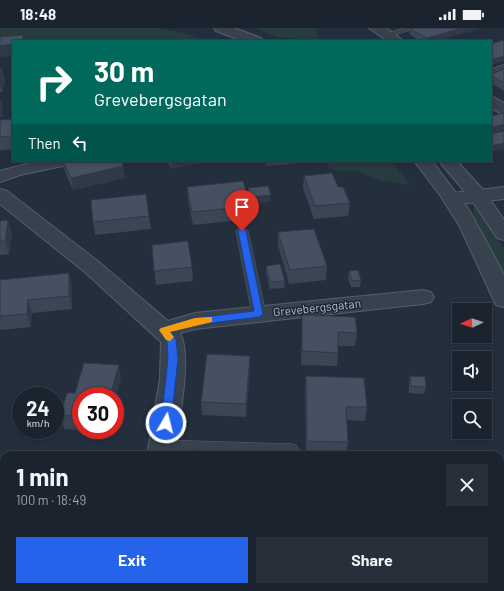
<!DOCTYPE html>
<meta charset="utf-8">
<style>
:root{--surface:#1b232e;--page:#282f3a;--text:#f1f3f6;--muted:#a0a4aa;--line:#39404a;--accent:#2563eb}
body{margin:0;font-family:Barlow,sans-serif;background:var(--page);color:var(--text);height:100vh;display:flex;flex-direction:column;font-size:15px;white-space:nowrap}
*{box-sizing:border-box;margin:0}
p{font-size:13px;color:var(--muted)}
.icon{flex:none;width:22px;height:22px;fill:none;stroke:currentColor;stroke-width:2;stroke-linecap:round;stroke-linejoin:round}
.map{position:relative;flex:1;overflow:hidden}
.panel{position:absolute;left:0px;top:423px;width:504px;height:140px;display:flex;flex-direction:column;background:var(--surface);border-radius:12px 12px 0 0;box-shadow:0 2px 6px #0003,0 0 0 1px var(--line)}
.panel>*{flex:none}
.top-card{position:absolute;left:12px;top:12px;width:480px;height:122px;border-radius:0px;box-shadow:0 2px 6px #0003,0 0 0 1px var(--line);background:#00695c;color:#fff;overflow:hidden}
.needle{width:26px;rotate:266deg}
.tools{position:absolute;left:452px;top:275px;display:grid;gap:8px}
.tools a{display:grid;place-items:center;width:40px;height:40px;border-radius:0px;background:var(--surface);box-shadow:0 2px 6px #0003,0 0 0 1px var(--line);font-size:20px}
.speed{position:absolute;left:12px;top:359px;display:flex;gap:8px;font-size:20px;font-weight:700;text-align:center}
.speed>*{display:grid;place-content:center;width:52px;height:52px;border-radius:50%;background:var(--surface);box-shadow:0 2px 6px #0003,0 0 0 1px var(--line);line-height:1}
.speed small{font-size:10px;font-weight:400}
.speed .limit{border:6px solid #d22;background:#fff;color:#111}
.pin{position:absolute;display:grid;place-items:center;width:34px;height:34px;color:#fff;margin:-41px -17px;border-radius:50% 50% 50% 0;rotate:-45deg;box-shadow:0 0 4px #0007}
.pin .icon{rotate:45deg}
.me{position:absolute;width:44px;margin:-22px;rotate:8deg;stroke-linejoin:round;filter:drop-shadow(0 0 3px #0008)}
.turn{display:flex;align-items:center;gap:14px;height:84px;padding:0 16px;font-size:18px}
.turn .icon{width:52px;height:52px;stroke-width:2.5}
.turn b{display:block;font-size:28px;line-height:34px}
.then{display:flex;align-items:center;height:38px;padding:0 16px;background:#0003;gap:8px;font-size:15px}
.round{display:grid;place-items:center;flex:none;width:42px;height:42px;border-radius:0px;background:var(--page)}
.headline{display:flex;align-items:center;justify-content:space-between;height:68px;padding:0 16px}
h1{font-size:24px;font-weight:700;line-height:30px}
.button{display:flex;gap:8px;margin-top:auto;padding:8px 16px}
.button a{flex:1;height:46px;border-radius:0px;background:var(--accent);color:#fff;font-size:16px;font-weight:700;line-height:46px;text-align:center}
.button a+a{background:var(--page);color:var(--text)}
.status{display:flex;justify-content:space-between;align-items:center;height:28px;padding:0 20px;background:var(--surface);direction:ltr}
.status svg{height:11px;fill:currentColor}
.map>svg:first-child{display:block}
.green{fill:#263c3f}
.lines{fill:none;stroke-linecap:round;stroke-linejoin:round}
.service-casing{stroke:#565f6c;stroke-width:1}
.minor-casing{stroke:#565f6c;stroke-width:2}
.tertiary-casing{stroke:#565f6c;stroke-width:2}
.service{fill:#38414e;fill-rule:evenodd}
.minor{fill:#38414e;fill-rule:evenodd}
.tertiary{fill:#38414e;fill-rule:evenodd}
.wall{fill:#3b4654}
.shaded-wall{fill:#303945}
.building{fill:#455162;stroke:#303945}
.route{fill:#2563eb;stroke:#184099}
.slow{fill:#f59e0b}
.labels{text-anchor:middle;stroke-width:3;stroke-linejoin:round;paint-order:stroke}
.street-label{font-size:12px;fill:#b4bcc9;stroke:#1d2633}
</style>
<div class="status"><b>18:48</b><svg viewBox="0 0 49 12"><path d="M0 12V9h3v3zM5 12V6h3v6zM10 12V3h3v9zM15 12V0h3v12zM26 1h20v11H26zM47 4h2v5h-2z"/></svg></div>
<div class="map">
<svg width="504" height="563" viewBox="0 0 504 563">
<rect width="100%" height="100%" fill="#242f3e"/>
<g class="green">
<polygon points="0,0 155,0 180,4 209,13 13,13 0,18"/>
<polygon points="255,0 318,0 316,3 319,13 276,9"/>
<polygon points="324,133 391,133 410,157 380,152 357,143 332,142"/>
<polygon points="476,178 504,221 504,255 474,192 474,179"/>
</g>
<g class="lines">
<defs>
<g id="service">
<polygon points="404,0 417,0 388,9 384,7"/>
<polygon points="504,37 504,43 491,47 491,41"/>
<polygon points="242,199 248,203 266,286 264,289 254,289 252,286 236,203"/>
<polygon points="162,412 291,416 296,417 299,422 295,427 162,424 157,422 154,418 157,414"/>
</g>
<g id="minor">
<polygon points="369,0 386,0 404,13 387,13"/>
<polygon points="491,68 504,75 504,87 491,80"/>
<polygon points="37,133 70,133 67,137 20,147 0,154 0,143"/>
<polygon points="504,159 504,171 452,177 445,175 443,171 445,167 452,165"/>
<path d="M0,161L7,163L100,235L168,293L195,285L423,262L431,264L434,269L431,274L423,276L195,301L180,305C193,328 178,400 173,427H147L160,351L161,314L86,245L0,176Z"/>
<polygon points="117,559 147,559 146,563 116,563"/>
</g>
<g id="tertiary">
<polygon points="214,0 234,0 261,10 263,13 243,13 216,3"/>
<polygon points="414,133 432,133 469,182 498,235 504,247 504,279 496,277 460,199 440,167"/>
<polygon points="439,133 457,133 485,164 504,192 504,212 497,210 471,171"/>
</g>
</defs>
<use href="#service" class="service-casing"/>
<use href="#minor" class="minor-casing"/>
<use href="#tertiary" class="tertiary-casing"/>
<use href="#service" class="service"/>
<use href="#minor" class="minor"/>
<use href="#tertiary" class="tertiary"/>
</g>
<g class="wall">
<polygon points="413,0 480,0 437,13 420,13 410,7 410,1"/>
<polygon points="0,41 2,41 5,53 2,64 0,64"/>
<polygon points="504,41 504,63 491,55 491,46"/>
<polygon points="13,91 13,121 0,122 0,92"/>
<polygon points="63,133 123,138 125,150 73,162 65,144"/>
<polygon points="166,133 209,133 172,141"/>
<polygon points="265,133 301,133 301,135 266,138"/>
<polygon points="304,148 338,159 350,175 348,188 314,191 303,160"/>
<polygon points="187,159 251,178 251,191 193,197 188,172"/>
<polygon points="248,160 271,167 271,173 251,176 248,167"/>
<polygon points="149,188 151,201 95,207 93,194"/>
<polygon points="0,193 12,205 9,226 0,227"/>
<polygon points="278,204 327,238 326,252 289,256 278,217"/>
<polygon points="152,217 192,239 193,253 156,257"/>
<polygon points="266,238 285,253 284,260 270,261 266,245"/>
<polygon points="349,243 361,252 360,259 351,259 348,250"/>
<polygon points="0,252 72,258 72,281 32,285 31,299 0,302"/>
<polygon points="302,287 357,305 355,318 338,318 338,325 337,338 301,337 302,300"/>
<polygon points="250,341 246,389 202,387 201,374"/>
<polygon points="306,348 367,379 365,393 346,392 348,414 346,427 306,426 305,362"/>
<polygon points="410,348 426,359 424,366 409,365 409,355"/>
<polygon points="121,350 116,368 119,368 122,381 116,404 84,402 115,402 115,368 81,368 81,402 64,401 60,387 75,365"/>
<polygon points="179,559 277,559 276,563 178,563"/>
</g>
<g class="shaded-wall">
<polygon points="462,0 480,0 437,13 426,13 427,10"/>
<polygon points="13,16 13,28 0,29 0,18"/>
<polygon points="504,28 504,33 491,37 491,32"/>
<polygon points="2,41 5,53 2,64 0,57 0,48"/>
<polygon points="0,70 2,76 3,89 0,89"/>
<polygon points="493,75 492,82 491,82 491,76"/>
<polygon points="504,96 504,102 491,106 491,100"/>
<polygon points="504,115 504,121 491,124 491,118"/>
<polygon points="171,133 209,133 172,141"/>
<polygon points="123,138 125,150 73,162 71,150"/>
<polygon points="271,167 271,173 251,176 251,169"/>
<polygon points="8,192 12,205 9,226 5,213"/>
<polygon points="69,245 72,258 72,281 69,268"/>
<polygon points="28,272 32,285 31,299 27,286"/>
<polygon points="250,328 250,341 246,389 246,376"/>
<polygon points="119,337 121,350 115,374 110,368"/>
<polygon points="119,368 122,381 116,404 115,401 115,383"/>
<polygon points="275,559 277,559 276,563 274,563"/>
</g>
<g class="building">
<polygon points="413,0 462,0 427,10 410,1"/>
<polygon points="23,7 23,13 13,13 13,16 0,18 0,9"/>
<polygon points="504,12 504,28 491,32 491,16"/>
<polygon points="0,41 2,41 0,48"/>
<polygon points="504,41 504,55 491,48 491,46"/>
<polygon points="504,85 504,96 491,100 491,88"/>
<polygon points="13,91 13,108 0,109 0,92"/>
<polygon points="504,103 504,115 491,118 491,106"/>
<polygon points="63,133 121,133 123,138 71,150"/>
<polygon points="332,145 338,159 343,159 350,175 315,178 304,148"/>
<polygon points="243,153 251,178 192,184 187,159"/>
<polygon points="268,158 271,167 251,169 248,160"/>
<polygon points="146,166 149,188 93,194 91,172"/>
<polygon points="8,192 5,213 0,213 0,193"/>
<polygon points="314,201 327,238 290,242 278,204"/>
<polygon points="188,213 192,239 154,243 152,217"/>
<polygon points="280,236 285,253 270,254 266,238"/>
<polygon points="358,242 361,252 352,253 349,243"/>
<polygon points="69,245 69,268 28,272 27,286 0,288 0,252"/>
<polygon points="302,287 355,289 357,305 338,304 338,325 302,323"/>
<polygon points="207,326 250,328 246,376 201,374"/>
<polygon points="84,335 119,337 110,368 119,368 115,383 115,368 81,368 81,389 60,387 67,365 75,365"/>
<polygon points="306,348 364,350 367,379 346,379 348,414 307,413"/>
<polygon points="410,348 425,349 426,359 411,358"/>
<polygon points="195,422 261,425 261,427 195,427"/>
<polygon points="71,423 117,426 116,427 69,427"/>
<polygon points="0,535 4,538 4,559 39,559 45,563 0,563"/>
<polygon points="179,559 275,559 274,563 242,563 231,560 230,563 178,563"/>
</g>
<polygon class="route" points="239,201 245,201 246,203 263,286 259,289 195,297 170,304 176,312 178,331 171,395 166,399 162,398 161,395 168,331 167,313 159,302 161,300 195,290 254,283 238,203"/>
<polygon class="slow" points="209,289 212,289 212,294 170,304 174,309 170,313 166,312 159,302 161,300 195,290"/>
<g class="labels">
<g class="street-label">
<text transform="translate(317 280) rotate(-6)" y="4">Grevebergsgatan</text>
</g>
</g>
</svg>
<div class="tools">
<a><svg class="needle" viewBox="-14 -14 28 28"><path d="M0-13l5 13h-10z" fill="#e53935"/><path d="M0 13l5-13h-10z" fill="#a0a4aa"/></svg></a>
<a><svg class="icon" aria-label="sound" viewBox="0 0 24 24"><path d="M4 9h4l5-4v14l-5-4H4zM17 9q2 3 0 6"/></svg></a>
<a><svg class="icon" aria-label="search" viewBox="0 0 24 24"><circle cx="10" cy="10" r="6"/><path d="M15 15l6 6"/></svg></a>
</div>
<div class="speed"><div>24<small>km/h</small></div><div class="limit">30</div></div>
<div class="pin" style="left:242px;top:203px;background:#d93025"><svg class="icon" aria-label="arrive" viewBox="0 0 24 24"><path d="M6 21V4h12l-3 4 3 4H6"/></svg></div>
<svg class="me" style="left:166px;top:395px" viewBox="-20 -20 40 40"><circle r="17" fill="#2563eb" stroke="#fff" stroke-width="3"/><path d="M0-11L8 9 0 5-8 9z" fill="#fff"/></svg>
<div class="top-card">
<div class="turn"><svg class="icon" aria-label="right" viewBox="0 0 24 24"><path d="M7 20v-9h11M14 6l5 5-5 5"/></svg><div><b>30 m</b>Grevebergsgatan</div></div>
<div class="then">Then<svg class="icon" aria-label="left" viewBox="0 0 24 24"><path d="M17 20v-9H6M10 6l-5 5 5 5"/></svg></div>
</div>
<section class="panel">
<div class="headline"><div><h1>1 min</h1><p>100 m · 18:49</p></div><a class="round"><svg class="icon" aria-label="close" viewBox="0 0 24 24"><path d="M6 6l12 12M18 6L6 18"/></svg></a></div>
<div class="button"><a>Exit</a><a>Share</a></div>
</section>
</div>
